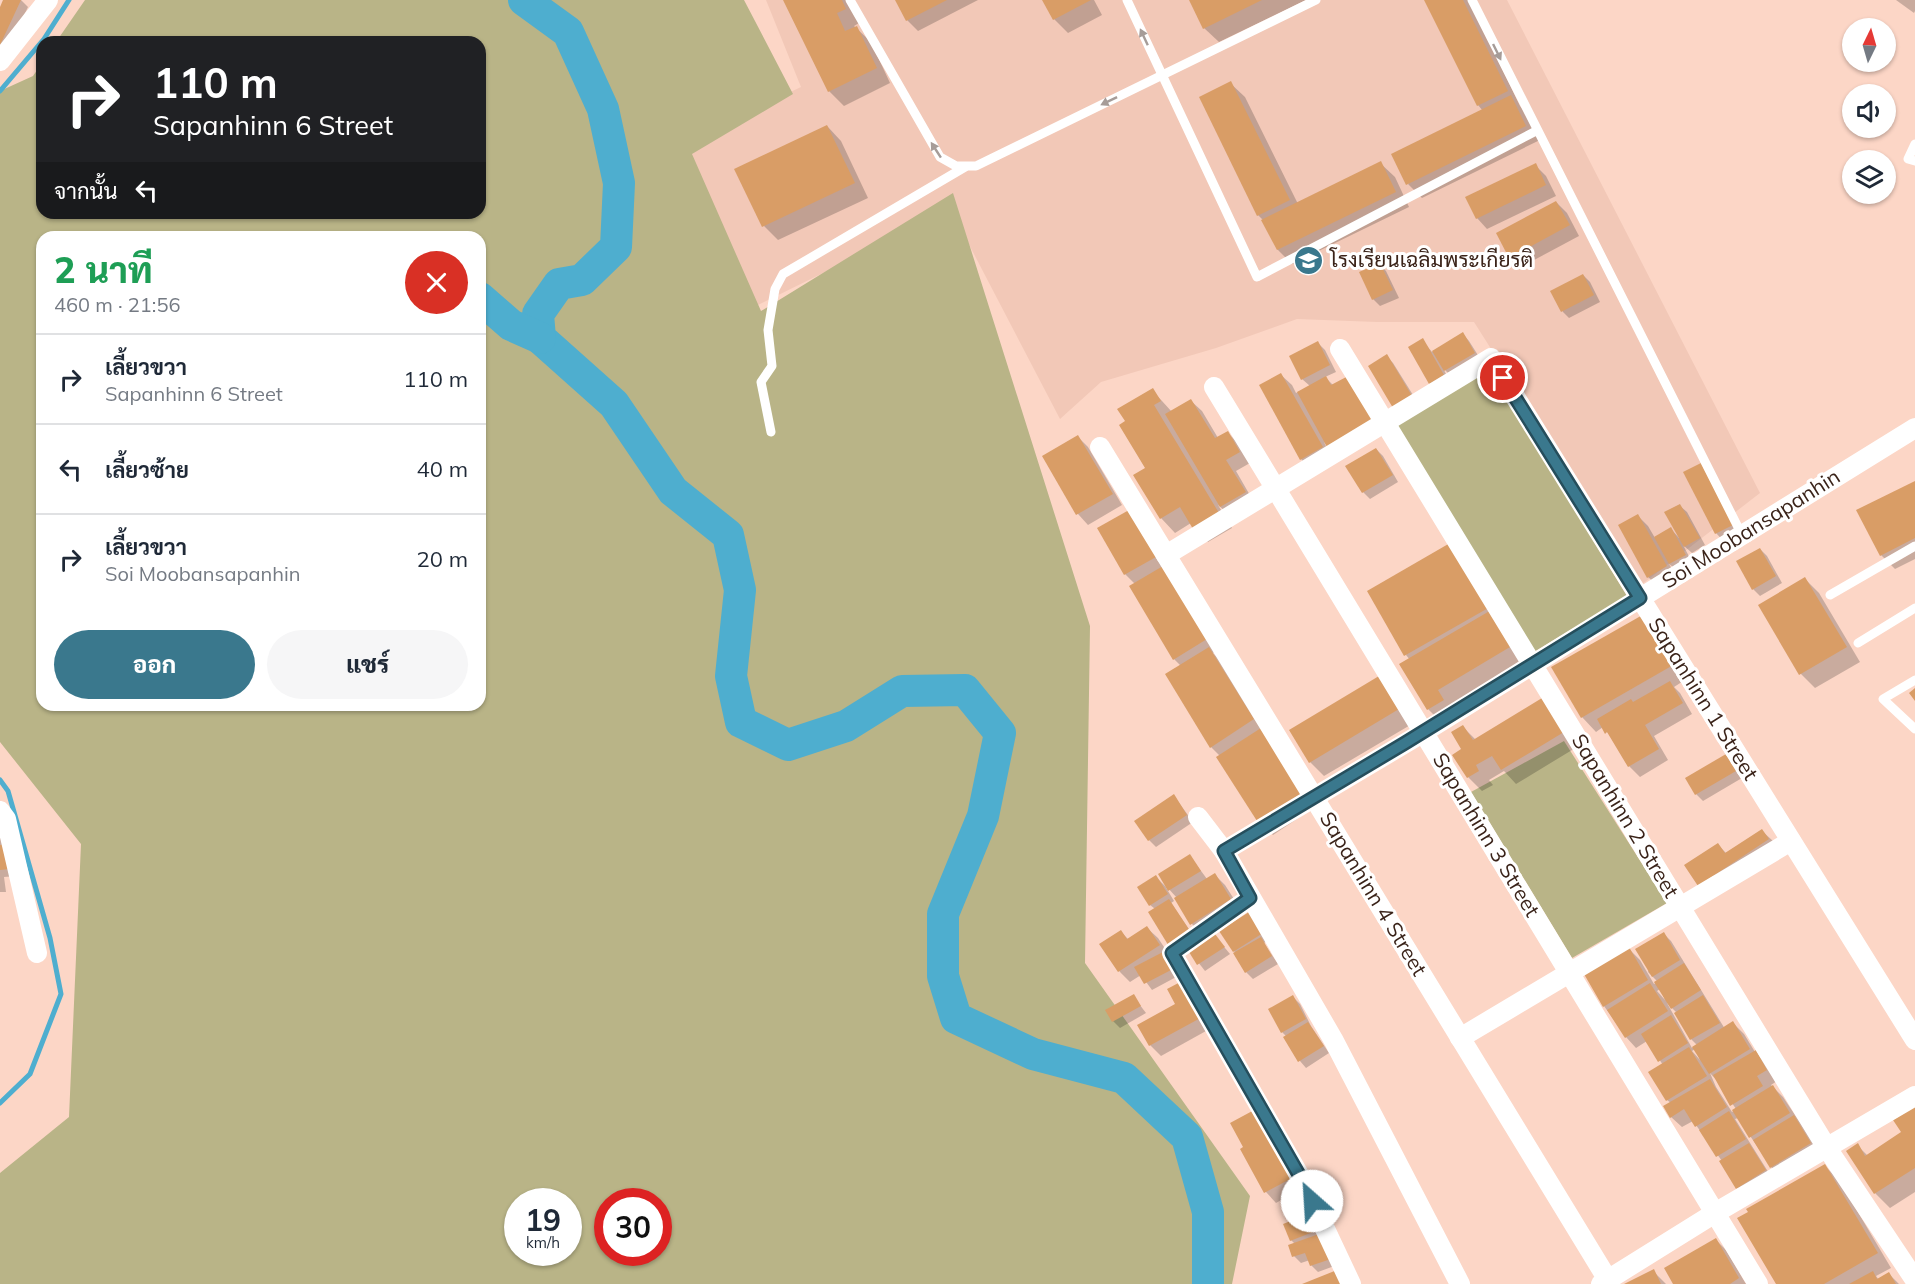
<!DOCTYPE html>
<html lang="th">
<meta charset="utf-8">
<style>
:root{--surface:#fff;--page:#f6f6f7;--text:#1f2937;--muted:#747a83;--line:#e0e1e3;--accent:#3a788d}
body{margin:0;font-family:Mulish,Sarabun,sans-serif;background:var(--page);color:var(--text);height:100vh;display:flex;flex-direction:column;font-size:22px;white-space:nowrap}
*{box-sizing:border-box;margin:0}
p{font-size:20px;color:var(--muted)}
.icon{flex:none;width:33px;height:33px;fill:none;stroke:currentColor;stroke-width:2;stroke-linecap:round;stroke-linejoin:round}
.map{position:relative;flex:1;overflow:hidden}
.panel{position:absolute;left:36px;top:231px;width:450px;height:480px;display:flex;flex-direction:column;background:var(--surface);border-radius:18px;box-shadow:0 2px 4px #0004}
.panel>*{flex:none}
.top-card{position:absolute;left:36px;top:36px;width:450px;height:183px;border-radius:18px;box-shadow:0 2px 4px #0004;background:#202124;color:#fff;overflow:hidden}
.needle{width:39px;rotate:5deg}
.buttons{position:absolute;left:1842px;top:18px;display:grid;gap:12px}
.buttons a{display:grid;place-items:center;width:54px;height:54px;border-radius:50%;background:var(--surface);box-shadow:0 2px 4px #0004;font-size:30px}
.speed{position:absolute;left:504px;top:1188px;display:flex;gap:12px;font-size:30px;font-weight:700;text-align:center}
.speed>*{display:grid;place-content:center;width:78px;height:78px;border-radius:50%;background:var(--surface);box-shadow:0 2px 4px #0004;line-height:1}
.speed small{font-size:15px;font-weight:400}
.speed .limit{border:9px solid #d22;background:#fff;color:#111}
.pin{position:absolute;display:grid;place-items:center;width:51px;height:51px;color:#fff;margin:-26px;border:3px solid #fff;border-radius:50%;box-shadow:0 2px 6px #0007}
.me{position:absolute;width:66px;margin:-33px;rotate:334deg;stroke-linejoin:round;filter:drop-shadow(0 0 4px #0008)}
.turn{display:flex;align-items:center;gap:21px;height:126px;padding:0 18px;font-size:27px}
.turn .icon{width:78px;height:78px;stroke-width:2.5}
.turn b{display:block;font-size:42px;line-height:51px}
.then{display:flex;align-items:center;height:57px;padding:0 18px;background:#0003;gap:12px;font-size:22px}
.round{display:grid;place-items:center;flex:none;width:63px;height:63px;border-radius:32px;background:var(--page)}
.headline{display:flex;align-items:center;justify-content:space-between;height:102px;padding:0 18px}
h1{font-size:36px;font-weight:800;line-height:45px;color:#1e9e55}
.primary-button{display:flex;gap:12px;margin-top:auto;padding:12px 18px}
.primary-button a{flex:1;height:69px;border-radius:36px;background:var(--accent);color:#fff;font-size:24px;font-weight:800;line-height:69px;text-align:center}
.primary-button a+a{background:var(--page);color:var(--text)}
ul{padding:0;list-style:none}
li{display:flex;align-items:center;gap:18px;height:90px;padding:0 18px;border-top:2px solid var(--line)}
li div{flex:1}
li b{display:block;font-size:22px}
li em{font-style:normal}
.map>svg:first-child{display:block}
.built{fill:#f2c8b7}
.green{fill:#b9b487;fill-rule:evenodd}
.shadow{fill:#0003;fill-rule:evenodd}
.lines{fill:none;stroke-linecap:round;stroke-linejoin:round}
.stream{stroke:#4eaecf;stroke-width:5}
.river{stroke:#4eaecf;stroke-width:32}
.building{fill:#d99d66}
.lane{stroke:#fff;stroke-width:9}
.street{stroke:#fff;stroke-width:20}
.oneway{fill:#a69c98}
.route-casing{stroke:#264e5c;stroke-width:15}
.route{stroke:#3a788d;stroke-width:10}
.labels{text-anchor:middle;stroke-width:6;stroke-linejoin:round;paint-order:stroke}
.poi-label{font-size:21px;fill:#3a2319;stroke:#fff;text-anchor:start}
.street-label{font-size:21px;fill:#3a2319;stroke:#fff}
</style>
<div class="map">
<svg width="1915" height="1284" viewBox="0 0 1915 1284">
<rect width="100%" height="100%" fill="#fcd6c6"/>
<polygon class="built" points="766,0 1507,0 1760,493 1641,585 1474,322 1377,322 1297,319 1216,348 1101,382 1060,419 951,210 748,310 677,146 801,87"/>
<g class="green">
<path d="M85,0H744L793,94L692,154L761,311L953,193L1090,626L1085,963L1250,1196L1232,1284H0V1173L69,1117L81,844L0,742V91L33,76L42,63V213H480V42H56ZM42,237H480V705H42ZM518,1202H568V1252H518ZM608,1202H658V1252H608Z"/>
<polygon points="1489,369 1627,596 1534,652 1395,424"/>
<polygon points="1564,741 1667,903 1572,958 1471,792"/>
</g>
<g class="shadow">
<polygon points="5,0 21,0 28,7 8,48 0,45 0,10"/>
<polygon points="785,0 847,0 859,23 854,26 871,42 890,83 844,106 829,91"/>
<polygon points="897,0 978,0 918,31 907,20"/>
<polygon points="1044,0 1094,0 1102,15 1068,33 1054,19"/>
<polygon points="1191,0 1306,0 1219,42 1204,28"/>
<polygon points="1426,0 1469,0 1520,106 1525,112 1540,140 1422,198 1408,184 1483,111 1478,105"/>
<polygon points="1896,0 1915,0 1915,11 1914,13"/>
<polygon points="1230,83 1245,97 1298,204 1380,163 1395,177 1409,207 1292,264 1278,250 1263,220 1258,215"/>
<polygon points="827,126 841,141 868,198 778,240 764,226"/>
<polygon points="1535,165 1546,176 1556,196 1487,229 1477,218"/>
<polygon points="1556,202 1567,213 1579,236 1521,267 1510,257"/>
<polygon points="1379,264 1386,271 1399,298 1380,306 1373,299"/>
<polygon points="1583,275 1590,282 1600,302 1569,318 1563,312 1552,292"/>
<polygon points="1463,334 1469,341 1481,360 1452,377 1443,368 1450,382 1437,389 1430,383 1422,340 1432,352"/>
<polygon points="1318,343 1325,350 1336,372 1325,377 1334,386 1339,457 1324,442 1332,458 1312,470 1301,459 1281,375 1292,385 1296,393 1310,386 1302,379"/>
<polygon points="1386,356 1393,363 1418,403 1370,366"/>
<polygon points="1152,390 1172,412 1191,401 1202,411 1218,438 1227,432 1238,443 1250,463 1236,471 1255,504 1232,517 1218,505 1232,528 1208,542 1191,523 1175,533 1161,518 1135,476 1147,469 1127,422"/>
<polygon points="1078,437 1088,447 1122,505 1088,525 1078,514 1044,457"/>
<polygon points="1376,449 1383,456 1398,482 1370,499 1363,492"/>
<polygon points="1685,472 1743,536 1726,544 1716,533"/>
<polygon points="1915,482 1915,559 1895,569 1881,555"/>
<polygon points="1680,506 1687,512 1705,545 1692,553 1683,545 1692,562 1677,570 1669,564 1677,577 1659,587 1648,577 1638,516 1648,526 1655,538 1671,529 1679,538"/>
<polygon points="1129,512 1217,650 1213,653 1223,663 1315,807 1273,835 1258,820 1220,756 1211,747 1181,666 1174,659 1135,584 1125,574"/>
<polygon points="1450,545 1528,659 1442,723 1428,709 1410,660 1406,655"/>
<polygon points="1760,549 1767,556 1782,583 1760,596 1753,589"/>
<polygon points="1805,579 1819,593 1860,662 1815,688 1801,674"/>
<polygon points="1660,630 1688,678 1674,687 1680,693 1692,714 1654,736 1668,760 1640,777 1629,766 1614,740 1603,727 1596,732 1582,717"/>
<polygon points="1379,678 1412,724 1324,776 1310,762"/>
<polygon points="1542,700 1577,747 1516,784 1504,771 1489,780 1493,785 1482,791 1468,777 1464,750 1463,727 1476,740"/>
<polygon points="1726,756 1733,763 1742,778 1703,801 1696,794"/>
<polygon points="1174,796 1193,822 1156,847 1149,840"/>
<polygon points="0,829 16,876 4,877 6,892 0,892"/>
<polygon points="1762,831 1773,841 1710,896 1718,845 1726,853"/>
<polygon points="1190,856 1207,879 1215,875 1225,885 1241,910 1202,934 1192,924 1177,898 1167,887"/>
<polygon points="1156,877 1165,886 1174,901 1171,903 1197,941 1150,905"/>
<polygon points="1249,913 1268,940 1264,943 1278,964 1253,979 1246,972 1234,951"/>
<polygon points="1147,928 1158,938 1170,956 1178,976 1152,990 1141,975 1130,982 1120,972 1101,945 1121,932 1129,940"/>
<path d="M1664,934L1671,941L1725,1029L1733,1023L1744,1034L1755,1052L1766,1063L1777,1081L1771,1085L1783,1097L1821,1154L1782,1177L1771,1167L1738,1118L1735,1119L1772,1178L1744,1195L1737,1188L1722,1161L1693,1121L1682,1127L1671,1117V1103L1667,1100L1663,1065L1647,1041L1636,1048L1626,1037L1604,1006L1629,949L1640,960L1654,984L1658,982L1648,972ZM1660,989L1665,1000L1657,991ZM1667,1003L1677,1013L1691,1039L1697,1045L1692,1048ZM1695,1049L1700,1060L1692,1051ZM1710,1073L1718,1082L1736,1109L1732,1112L1716,1087Z"/>
<polygon points="1215,936 1230,954 1205,971 1191,953"/>
<polygon points="1133,996 1146,1013 1120,1028 1113,1021"/>
<polygon points="1293,997 1300,1004 1311,1026 1329,1053 1306,1068 1300,1061 1287,1037 1282,1032"/>
<polygon points="1177,1005 1215,1026 1161,1056 1150,1045"/>
<polygon points="1915,1109 1915,1192 1890,1208 1875,1193 1848,1151 1857,1145 1868,1156 1904,1133"/>
<polygon points="1256,1110 1337,1265 1318,1272 1311,1265 1310,1260 1301,1263 1294,1256 1295,1244 1291,1240 1296,1221 1283,1199 1276,1203 1266,1192 1245,1147"/>
<polygon points="1825,1166 1839,1180 1891,1268 1876,1276 1879,1280 1889,1274 1899,1284 1777,1284"/>
<polygon points="1716,1240 1726,1250 1746,1284 1675,1284"/>
<polygon points="1653,1271 1666,1284 1628,1284"/>
</g>
<g class="lines">
<g class="stream">
<polyline points="0,91 44,39 69,0"/>
<polyline points="0,780 8,791 50,938 61,994 30,1074 0,1103"/>
</g>
<g class="river">
<polyline points="524,0 568,32 603,109 619,183 616,247 582,280 559,284 538,314 540,338 614,404 673,491 728,535 740,590 731,676 741,722 788,745 846,726 902,691 965,690 1000,733 983,816 943,914 943,976 956,1018 1033,1054 1124,1078 1187,1137 1208,1212 1208,1284"/>
<polyline points="480,298 511,325 540,338"/>
</g>
</g>
<g class="building">
<polygon points="3,0 21,0 0,45 0,7"/>
<polygon points="783,0 842,0 846,9 837,13 845,31 857,26 877,68 828,92"/>
<polygon points="895,0 947,0 906,21"/>
<polygon points="1042,0 1091,0 1053,20"/>
<polygon points="1189,0 1262,0 1203,29"/>
<polygon points="1424,0 1463,0 1508,91 1477,106"/>
<polygon points="1231,81 1290,200 1257,216 1199,97"/>
<polygon points="1511,95 1526,126 1406,185 1391,154"/>
<polygon points="827,125 855,183 762,227 734,169"/>
<polygon points="1381,161 1396,192 1277,250 1261,220"/>
<polygon points="1536,163 1546,185 1476,219 1465,197"/>
<polygon points="1556,201 1570,225 1509,258 1496,233"/>
<polygon points="1380,263 1393,290 1372,300 1359,272"/>
<polygon points="1583,274 1594,295 1561,312 1550,291"/>
<polygon points="1463,332 1475,353 1444,371 1432,351"/>
<polygon points="1423,338 1444,375 1429,384 1408,347"/>
<polygon points="1318,341 1330,365 1301,380 1289,356"/>
<polygon points="1387,354 1412,396 1393,408 1368,366"/>
<polygon points="1281,373 1323,447 1300,460 1259,385"/>
<polygon points="1350,375 1375,421 1327,447 1297,392 1326,376 1331,385"/>
<polygon points="1153,388 1161,401 1154,405 1219,513 1193,529 1180,507 1160,519 1133,475 1145,468 1119,425 1125,421 1117,409"/>
<polygon points="1191,399 1215,438 1228,431 1240,452 1226,460 1246,492 1220,507 1165,414"/>
<polygon points="1078,435 1113,494 1076,515 1042,456"/>
<polygon points="1376,448 1393,475 1362,493 1345,466"/>
<polygon points="1701,463 1733,525 1715,534 1683,472"/>
<polygon points="1915,481 1915,538 1880,556 1856,510"/>
<polygon points="1680,504 1700,538 1684,547 1664,512"/>
<polygon points="1129,510 1156,557 1124,575 1097,528"/>
<polygon points="1638,514 1667,566 1647,578 1618,525"/>
<polygon points="1671,527 1686,555 1669,564 1654,537"/>
<polygon points="1450,543 1490,607 1404,656 1367,591"/>
<polygon points="1760,548 1776,576 1752,590 1736,561"/>
<polygon points="1163,566 1207,639 1173,660 1129,586"/>
<polygon points="1805,577 1847,647 1799,675 1758,605"/>
<polygon points="1493,609 1515,644 1438,690 1444,700 1427,710 1399,664"/>
<polygon points="1646,613 1675,664 1581,718 1551,667"/>
<polygon points="1209,647 1254,719 1210,748 1165,674"/>
<polygon points="1379,676 1399,709 1309,763 1289,730"/>
<polygon points="1670,681 1683,703 1645,725 1659,749 1628,767 1607,732 1605,734 1597,719 1631,699 1633,702"/>
<polygon points="1915,688 1915,701 1909,693"/>
<polygon points="1542,698 1564,732 1501,770 1492,756 1476,765 1479,771 1467,778 1452,755 1461,749 1451,732 1463,725 1473,740"/>
<polygon points="1261,728 1302,793 1257,821 1216,757"/>
<polygon points="1726,754 1736,771 1695,795 1685,778"/>
<polygon points="1174,794 1187,815 1148,841 1134,821"/>
<polygon points="1762,829 1769,839 1698,886 1684,865 1718,843 1725,853"/>
<polygon points="7,844 10,869 0,870 0,845"/>
<polygon points="1190,854 1201,871 1168,891 1158,874"/>
<polygon points="1215,873 1231,899 1190,925 1174,898"/>
<polygon points="1156,875 1168,894 1149,906 1137,887"/>
<polygon points="1169,899 1192,934 1170,948 1148,912"/>
<polygon points="1249,912 1263,933 1233,952 1219,931"/>
<polygon points="1147,926 1160,945 1118,972 1099,944 1121,930 1127,939"/>
<polygon points="1664,932 1680,960 1652,977 1635,949"/>
<polygon points="1215,934 1225,947 1197,965 1189,952"/>
<polygon points="1261,937 1272,956 1245,973 1233,953"/>
<polygon points="1629,947 1648,980 1603,1007 1584,974"/>
<polygon points="1163,952 1173,969 1144,984 1134,967"/>
<polygon points="1684,963 1701,990 1671,1009 1654,982"/>
<polygon points="1186,979 1206,1015 1149,1046 1137,1025 1175,1004 1167,989"/>
<polygon points="1650,983 1668,1011 1625,1038 1607,1010"/>
<polygon points="1134,994 1141,1006 1112,1022 1105,1010"/>
<polygon points="1293,995 1306,1019 1281,1033 1268,1009"/>
<polygon points="1703,995 1720,1023 1690,1040 1674,1013"/>
<polygon points="1671,1015 1688,1043 1658,1062 1641,1034"/>
<polygon points="1733,1021 1750,1049 1709,1074 1692,1047"/>
<polygon points="1308,1022 1324,1046 1298,1062 1283,1037"/>
<polygon points="1689,1047 1707,1076 1666,1101 1648,1072"/>
<polygon points="1756,1050 1767,1070 1757,1076 1763,1086 1730,1106 1713,1075"/>
<polygon points="1710,1079 1727,1107 1695,1127 1684,1109 1670,1118 1663,1106"/>
<polygon points="1773,1085 1790,1113 1749,1138 1732,1110"/>
<polygon points="1915,1106 1915,1168 1874,1194 1846,1151 1858,1143 1865,1156 1901,1132 1893,1120"/>
<polygon points="1256,1109 1294,1177 1264,1193 1240,1149 1243,1147 1230,1123"/>
<polygon points="1729,1111 1746,1139 1716,1157 1699,1130"/>
<polygon points="1794,1115 1811,1143 1770,1168 1753,1140"/>
<polygon points="1749,1143 1766,1170 1736,1189 1719,1161"/>
<polygon points="1825,1164 1878,1253 1824,1284 1776,1284 1737,1218 1748,1212 1746,1209"/>
<polygon points="1299,1189 1309,1209 1291,1217 1281,1198"/>
<polygon points="1311,1213 1318,1230 1290,1241 1283,1224"/>
<polygon points="1322,1233 1331,1259 1310,1266 1305,1253 1292,1257 1288,1245"/>
<polygon points="1716,1238 1739,1278 1730,1284 1673,1284 1664,1268"/>
<polygon points="1342,1268 1348,1284 1302,1284"/>
<polygon points="1654,1269 1661,1284 1624,1284"/>
<polygon points="1873,1271 1877,1279 1889,1272 1896,1284 1849,1284"/>
</g>
<g class="lines">
<g class="lane">
<polyline points="850,0 940,157 956,166 976,166 1316,0"/>
<polyline points="1127,0 1257,277 1536,131"/>
<polyline points="1472,0 1742,535"/>
<polyline points="1915,144 1908,159 1915,161"/>
<polyline points="771,432 761,382 772,366 768,330 775,289 783,274 965,167"/>
<polyline points="1830,595 1915,546"/>
<polyline points="1858,643 1915,608"/>
<polyline points="1915,680 1883,699 1915,729"/>
</g>
<g class="street">
<polyline points="0,61 48,0"/>
<polyline points="1340,349 1827,1148 1915,1280"/>
<polyline points="1214,387 1758,1284"/>
<polyline points="1100,447 1608,1280"/>
<polyline points="1166,555 1491,358 1915,1040"/>
<polyline points="0,811 6,819 37,953"/>
<polyline points="1198,817 1224,851 1424,732 1915,428"/>
<polyline points="1224,851 1334,1041 1460,1284"/>
<polyline points="1250,898 1172,953 1302,1180 1351,1284"/>
<polyline points="1460,1038 1791,841"/>
<polyline points="1601,1284 1715,1213 1915,1096"/>
</g>
</g>
<defs><path id="oneway-solid" d="M-6-.8H1V-3.2L6.5 0L1 3.2V.8H-6Z" transform="scale(1.5)"/></defs>
<g class="oneway">
<use href="#oneway-solid" transform="translate(1144 37) rotate(-115)"/>
<use href="#oneway-solid" transform="translate(1497 52) rotate(64)"/>
<use href="#oneway-solid" transform="translate(1109 101) rotate(154)"/>
<use href="#oneway-solid" transform="translate(936 150) rotate(-123)"/>
</g>
<g class="lines">
<defs>
<polyline id="route" points="1312,1201 1302,1180 1172,953 1250,898 1224,851 1405,743 1640,598 1503,378"/>
</defs>
<use href="#route" class="route-casing"/>
<use href="#route" class="route"/>
</g>
<defs>
<symbol id="school-disc" viewBox="-11 -11 22 22"><circle r="9.5" fill="#3a788d" stroke="#fff"/><path d="M0-5L7-2L0 1L-7-2ZM-4 1L0 2.5L4 1V4Q0 6-4 4Z" fill="#fff"/></symbol>
</defs>
<g fill-rule="evenodd">
<use href="#school-disc" x="1292" y="244" width="33" height="33"/>
</g>
<g class="labels">
<g class="poi-label">
<text x="1330" y="267">โรงเรียนเฉลิมพระเกียรติ</text>
</g>
<g class="street-label">
<text transform="translate(1751 529) rotate(-32)" y="7">Soi Moobansapanhin</text>
<text transform="translate(1703 699) rotate(58)" y="7">Sapanhinn 1 Street</text>
<text transform="translate(1625 816) rotate(59)" y="7">Sapanhinn 2 Street</text>
<text transform="translate(1486 835) rotate(59)" y="7">Sapanhinn 3 Street</text>
<text transform="translate(1373 894) rotate(59)" y="7">Sapanhinn 4 Street</text>
</g>
</g>
</svg>
<div class="buttons">
<a><svg class="needle" viewBox="-14 -14 28 28"><path d="M0-13l5 13h-10z" fill="#e53935"/><path d="M0 13l5-13h-10z" fill="#747a83"/></svg></a>
<a><svg class="icon" aria-label="sound" viewBox="0 0 24 24"><path d="M4 9h4l5-4v14l-5-4H4zM17 9q2 3 0 6"/></svg></a>
<a><svg class="icon" aria-label="layers" viewBox="0 0 24 24"><path d="M12 4l9 5-9 5-9-5zM3 14l9 5 9-5"/></svg></a>
</div>
<div class="speed"><div>19<small>km/h</small></div><div class="limit">30</div></div>
<div class="pin" style="left:1503px;top:378px;background:#d93025"><svg class="icon" aria-label="arrive" viewBox="0 0 24 24"><path d="M6 21V4h12l-3 4 3 4H6"/></svg></div>
<svg class="me" style="left:1312px;top:1201px" viewBox="-20 -20 40 40"><circle r="19" fill="#fff"/><path d="M0-13L10 11 0 6-10 11z" fill="#3a788d"/></svg>
<div class="top-card">
<div class="turn"><svg class="icon" aria-label="right" viewBox="0 0 24 24"><path d="M7 20v-9h11M14 6l5 5-5 5"/></svg><div><b>110 m</b>Sapanhinn 6 Street</div></div>
<div class="then">จากนั้น<svg class="icon" aria-label="left" viewBox="0 0 24 24"><path d="M17 20v-9H6M10 6l-5 5 5 5"/></svg></div>
</div>
<section class="panel">
<div class="headline"><div><h1>2 นาที</h1><p>460 m · 21:56</p></div><a class="round" style="background:#d93025;color:#fff"><svg class="icon" aria-label="close" viewBox="0 0 24 24"><path d="M6 6l12 12M18 6L6 18"/></svg></a></div>
<ul>
<li><svg class="icon" aria-label="right" viewBox="0 0 24 24"><path d="M7 20v-9h11M14 6l5 5-5 5"/></svg><div><b>เลี้ยวขวา</b><p>Sapanhinn 6 Street</p></div><em>110 m</em></li>
<li><svg class="icon" aria-label="left" viewBox="0 0 24 24"><path d="M17 20v-9H6M10 6l-5 5 5 5"/></svg><div><b>เลี้ยวซ้าย</b></div><em>40 m</em></li>
<li><svg class="icon" aria-label="right" viewBox="0 0 24 24"><path d="M7 20v-9h11M14 6l5 5-5 5"/></svg><div><b>เลี้ยวขวา</b><p>Soi Moobansapanhin</p></div><em>20 m</em></li>
</ul>
<div class="primary-button"><a>ออก</a><a>แชร์</a></div>
</section>
</div>
